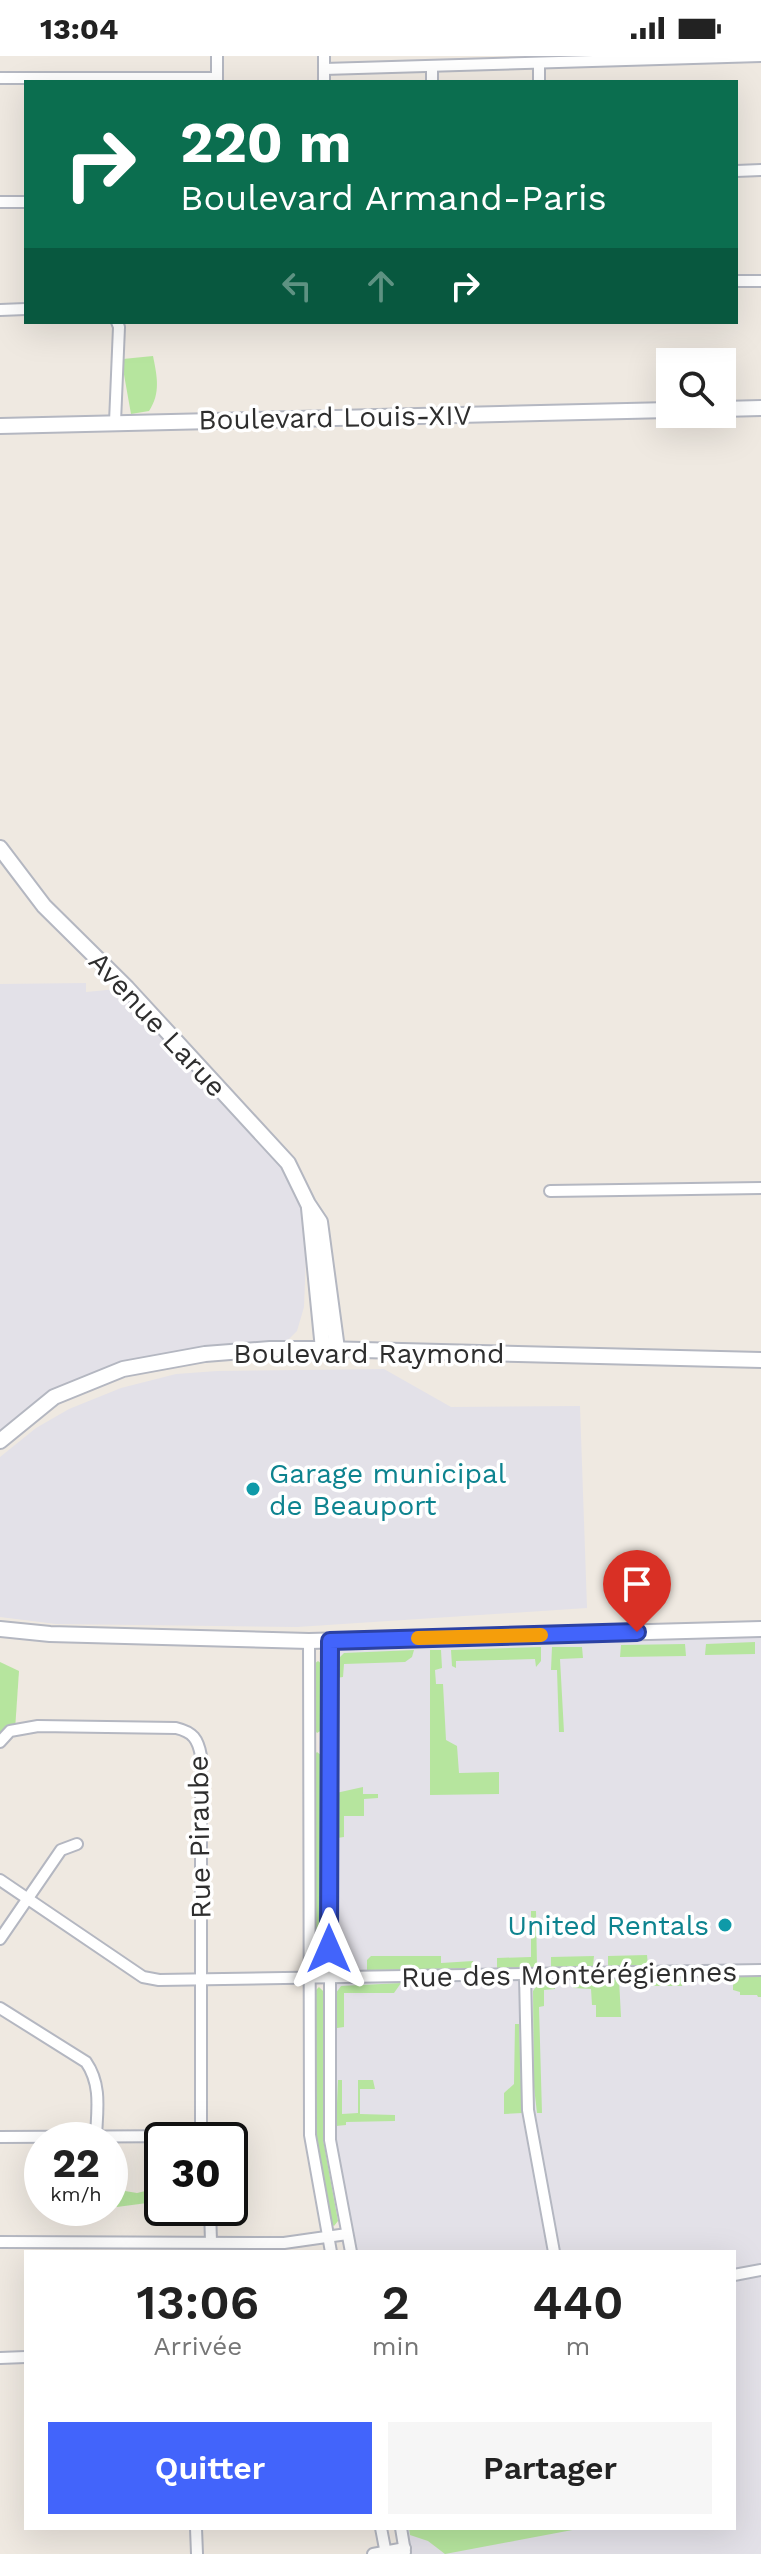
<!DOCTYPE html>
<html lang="fr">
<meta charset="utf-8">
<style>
:root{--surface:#fff;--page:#f6f6f6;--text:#222;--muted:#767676;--accent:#4264fb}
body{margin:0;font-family:"Work Sans",sans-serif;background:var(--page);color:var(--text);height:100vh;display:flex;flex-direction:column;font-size:30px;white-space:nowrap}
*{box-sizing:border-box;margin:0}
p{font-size:26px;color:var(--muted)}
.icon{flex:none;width:44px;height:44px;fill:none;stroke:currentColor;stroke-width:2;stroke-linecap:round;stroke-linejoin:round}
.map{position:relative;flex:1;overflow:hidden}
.drawer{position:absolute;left:24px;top:2194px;width:712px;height:280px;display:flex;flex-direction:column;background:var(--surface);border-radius:0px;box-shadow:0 8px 32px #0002}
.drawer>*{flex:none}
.top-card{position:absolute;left:24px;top:24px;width:714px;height:244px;border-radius:0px;box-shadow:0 8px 32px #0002;background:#0b6e4f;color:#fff;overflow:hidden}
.buttons{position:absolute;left:656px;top:292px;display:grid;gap:16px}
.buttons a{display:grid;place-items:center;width:80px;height:80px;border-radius:0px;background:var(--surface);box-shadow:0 8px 32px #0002;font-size:40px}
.speed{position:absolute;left:24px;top:2066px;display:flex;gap:16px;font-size:40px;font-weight:700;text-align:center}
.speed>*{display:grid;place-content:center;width:104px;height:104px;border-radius:50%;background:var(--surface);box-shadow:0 8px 32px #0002;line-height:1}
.speed small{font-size:20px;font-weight:400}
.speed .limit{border:4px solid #111;border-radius:12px;background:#fff;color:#111}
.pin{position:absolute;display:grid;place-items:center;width:68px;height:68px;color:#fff;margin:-82px -34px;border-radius:50% 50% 50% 0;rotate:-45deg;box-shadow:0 0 8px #0007}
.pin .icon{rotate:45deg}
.me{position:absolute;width:88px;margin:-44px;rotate:0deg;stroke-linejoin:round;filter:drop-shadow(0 0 6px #0008)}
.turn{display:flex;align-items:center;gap:28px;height:168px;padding:0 24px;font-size:36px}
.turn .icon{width:104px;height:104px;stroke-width:2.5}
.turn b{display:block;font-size:56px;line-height:68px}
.lanes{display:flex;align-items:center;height:76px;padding:0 24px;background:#0003;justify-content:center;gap:40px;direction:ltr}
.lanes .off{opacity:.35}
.eta{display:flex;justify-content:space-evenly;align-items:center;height:136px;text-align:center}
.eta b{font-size:48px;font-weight:600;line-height:56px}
.action{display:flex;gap:16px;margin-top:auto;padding:16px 24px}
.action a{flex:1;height:92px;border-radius:0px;background:var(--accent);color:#fff;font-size:32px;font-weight:600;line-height:92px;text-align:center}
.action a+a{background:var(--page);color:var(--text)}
.status{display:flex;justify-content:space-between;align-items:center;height:56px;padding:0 40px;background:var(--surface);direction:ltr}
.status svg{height:22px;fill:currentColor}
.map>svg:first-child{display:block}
.industrial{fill:#e3e1e8}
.green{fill:#b6e59e}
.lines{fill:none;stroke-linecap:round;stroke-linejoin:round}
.street-casing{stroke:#b4b7c1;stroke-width:14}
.secondary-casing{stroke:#b4b7c1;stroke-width:18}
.street{stroke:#fff;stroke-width:10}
.secondary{stroke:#fff;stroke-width:14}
.route-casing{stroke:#2b41a3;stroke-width:20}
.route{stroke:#4264fb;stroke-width:14}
.slow{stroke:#f59e0b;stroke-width:14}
.culture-dot{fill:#0f9aa8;stroke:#fff;stroke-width:3}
.labels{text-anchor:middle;stroke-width:7;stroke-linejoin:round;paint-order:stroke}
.street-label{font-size:28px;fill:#2e2e2e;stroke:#fff}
.culture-label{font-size:28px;fill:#0d838f;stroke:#fff;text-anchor:start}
</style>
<div class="status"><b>13:04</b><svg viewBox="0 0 49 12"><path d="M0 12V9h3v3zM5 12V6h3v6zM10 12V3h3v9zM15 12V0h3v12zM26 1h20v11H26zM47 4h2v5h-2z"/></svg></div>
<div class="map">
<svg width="761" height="2498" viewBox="0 0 761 2498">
<rect width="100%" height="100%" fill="#efe9e1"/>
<g class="industrial">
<polygon points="86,927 86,936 127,932 288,1107 308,1148 304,1251 297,1275 288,1284 270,1293 123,1313 54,1341 0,1385 0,928"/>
<polygon points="384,1313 451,1351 580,1350 587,1552 297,1571 56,1568 0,1561 0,1401 36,1372 69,1353 121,1332 176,1318 217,1315"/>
<polygon points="761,1573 761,2498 406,2498 401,2472 734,2472 734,2196 351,2196 330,2084 330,1585"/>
</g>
<g class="green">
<path d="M153,300C157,320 161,337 149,355L131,358L123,313V303Z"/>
<polygon points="755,1586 755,1598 705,1599 706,1588"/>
<polygon points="685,1588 686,1600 620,1601 621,1589"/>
<polygon points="541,1591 541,1605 536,1611 535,1603 456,1605 456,1612 452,1610 451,1594"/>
<polygon points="552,1591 582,1591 583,1602 560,1603 564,1676 559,1676 557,1614 551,1614"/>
<polygon points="414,1594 412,1601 405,1606 344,1608 343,1621 336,1622 337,1604 344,1597"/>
<polygon points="430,1594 441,1594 442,1612 435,1614 436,1628 443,1628 446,1684 457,1690 459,1717 499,1716 499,1738 430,1739"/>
<polygon points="318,1605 322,1608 322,1674 317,1677 314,1673 314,1608"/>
<polygon points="0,1606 19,1615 15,1674 0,1686"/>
<polygon points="317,1696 322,1700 323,1908 318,1912 315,1909 314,1699"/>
<polygon points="363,1731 363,1738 378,1738 378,1742 364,1743 364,1760 344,1760 344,1781 337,1782 336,1737"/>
<polygon points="531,1855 536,1855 537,1911 497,1912 497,1902 531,1901"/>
<polygon points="647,1899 648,1909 608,1910 608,1900"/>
<polygon points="371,1900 441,1900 441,1907 473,1905 474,1912 367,1914 367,1904"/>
<polygon points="594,1900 593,1910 551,1911 551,1901"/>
<polygon points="761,1920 761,1941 758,1941 757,1939 740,1939 740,1936 733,1934 733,1927 723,1926 724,1921"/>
<polygon points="683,1922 682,1930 632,1930 632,1923"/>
<polygon points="619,1923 621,1961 596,1961 596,1949 592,1949 591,1933 573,1932 574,1924"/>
<polygon points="555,1924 555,1933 544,1934 544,1950 539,1951 542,2057 537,2057 534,2031 533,1935 540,1925"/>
<polygon points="401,1927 394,1937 344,1937 344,1971 337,1972 336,1937 341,1930"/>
<polygon points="319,1931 323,1935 323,2083 338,2165 334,2170 330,2167 315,2080 315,1935"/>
<polygon points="515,1968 519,1968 522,2057 504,2058 504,2037 514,2028"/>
<polygon points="338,2024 342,2024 342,2058 358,2057 358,2024 373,2024 375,2033 360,2033 360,2058 395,2059 395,2065 346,2066 346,2069 336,2070"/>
<polygon points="162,2131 162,2145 117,2151 110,2146 119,2134 137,2137"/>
<polygon points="409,2472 583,2472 445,2498 428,2485 410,2479"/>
</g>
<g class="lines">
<defs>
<g id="street">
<polyline points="324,0 324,26"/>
<polyline points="539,7 539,26"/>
<polyline points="432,11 432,26"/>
<polyline points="324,13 761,0"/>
<polyline points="0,22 217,22"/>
<polyline points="217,26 217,0"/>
<polyline points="736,115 761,114"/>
<polyline points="0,146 26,146"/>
<polyline points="736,225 761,225"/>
<polyline points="0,254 26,253"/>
<polyline points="115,366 119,271 117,266"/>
<polyline points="550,1135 761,1132"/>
<polyline points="309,1585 310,2079 331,2196"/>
<polyline points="330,1585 330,2084 351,2196"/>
<path d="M0,1686L10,1675L38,1670L176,1672C193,1676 198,1683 201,1700V2084"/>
<polyline points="0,1824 143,1921 159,1924 761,1914"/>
<polyline points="0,1883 61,1794 77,1788"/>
<polyline points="525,1919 528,2054 554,2196"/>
<path d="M0,1952L86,2006C102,2029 97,2055 96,2081"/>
<polyline points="0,2081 200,2080"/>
<polyline points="210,2152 211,2186"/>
<polyline points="0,2186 284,2187 347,2178"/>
<polyline points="734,2219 761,2214"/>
<polyline points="0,2302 26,2301"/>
<polyline points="196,2472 197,2498"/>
<polyline points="381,2472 386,2498"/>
<polyline points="401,2472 405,2496"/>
<polyline points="373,2498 405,2492"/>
</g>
<g id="secondary">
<polyline points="722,353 761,352"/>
<polyline points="0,370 670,354"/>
<polyline points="0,792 44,850 127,932 288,1107 308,1148 320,1166 337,1293"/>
<polyline points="309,1152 323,1293"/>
<polyline points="0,1385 54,1341 123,1313 205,1298 270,1293 323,1293 761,1304"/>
<polyline points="0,1573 50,1578 309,1585 761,1573"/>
</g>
</defs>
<use href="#street" class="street-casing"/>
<use href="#secondary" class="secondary-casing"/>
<use href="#street" class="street"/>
<use href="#secondary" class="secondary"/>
</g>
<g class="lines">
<defs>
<polyline id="route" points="329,1893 330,1585 637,1576"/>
</defs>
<use href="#route" class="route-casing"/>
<use href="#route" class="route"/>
<polyline class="slow" points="418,1582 541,1579"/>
</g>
<g class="culture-dot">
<circle cx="253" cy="1433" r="8"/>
<circle cx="725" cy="1869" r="8"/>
</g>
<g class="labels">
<g class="street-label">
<text transform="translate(335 361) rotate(-1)" y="10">Boulevard Louis-XIV</text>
<text transform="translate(158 968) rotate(47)" y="10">Avenue Larue</text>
<text x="369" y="1307">Boulevard Raymond</text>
<text transform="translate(199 1781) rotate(-91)" y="10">Rue Piraube</text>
<text transform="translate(569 1918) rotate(-1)" y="10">Rue des Montérégiennes</text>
</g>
<g class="culture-label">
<text x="269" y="1427">Garage municipal<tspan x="269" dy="32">de Beauport</tspan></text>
<text x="709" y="1879" text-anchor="end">United Rentals</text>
</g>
</g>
</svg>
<div class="buttons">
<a><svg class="icon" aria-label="search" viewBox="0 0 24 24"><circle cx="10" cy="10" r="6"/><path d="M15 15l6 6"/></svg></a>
</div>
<div class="speed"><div>22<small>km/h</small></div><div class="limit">30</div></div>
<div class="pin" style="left:637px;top:1576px;background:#d93025"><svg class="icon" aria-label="arrive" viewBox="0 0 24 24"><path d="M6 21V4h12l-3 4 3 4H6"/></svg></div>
<svg class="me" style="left:329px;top:1893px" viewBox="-20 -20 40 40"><path d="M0-17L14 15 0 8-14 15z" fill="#4264fb" stroke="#fff" stroke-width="4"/></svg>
<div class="top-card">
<div class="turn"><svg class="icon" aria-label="right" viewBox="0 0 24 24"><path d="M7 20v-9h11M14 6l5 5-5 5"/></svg><div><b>220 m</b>Boulevard Armand-Paris</div></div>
<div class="lanes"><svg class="icon off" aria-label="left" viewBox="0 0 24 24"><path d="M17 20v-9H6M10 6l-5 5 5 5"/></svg><svg class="icon off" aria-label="ahead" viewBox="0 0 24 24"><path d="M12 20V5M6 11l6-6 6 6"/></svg><svg class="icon" aria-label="right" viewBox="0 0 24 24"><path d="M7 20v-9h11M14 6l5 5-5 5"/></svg></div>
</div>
<section class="drawer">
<div class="eta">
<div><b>13:06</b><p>Arrivée</p></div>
<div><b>2</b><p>min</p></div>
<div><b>440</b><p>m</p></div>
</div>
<div class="action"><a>Quitter</a><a>Partager</a></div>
</section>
</div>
